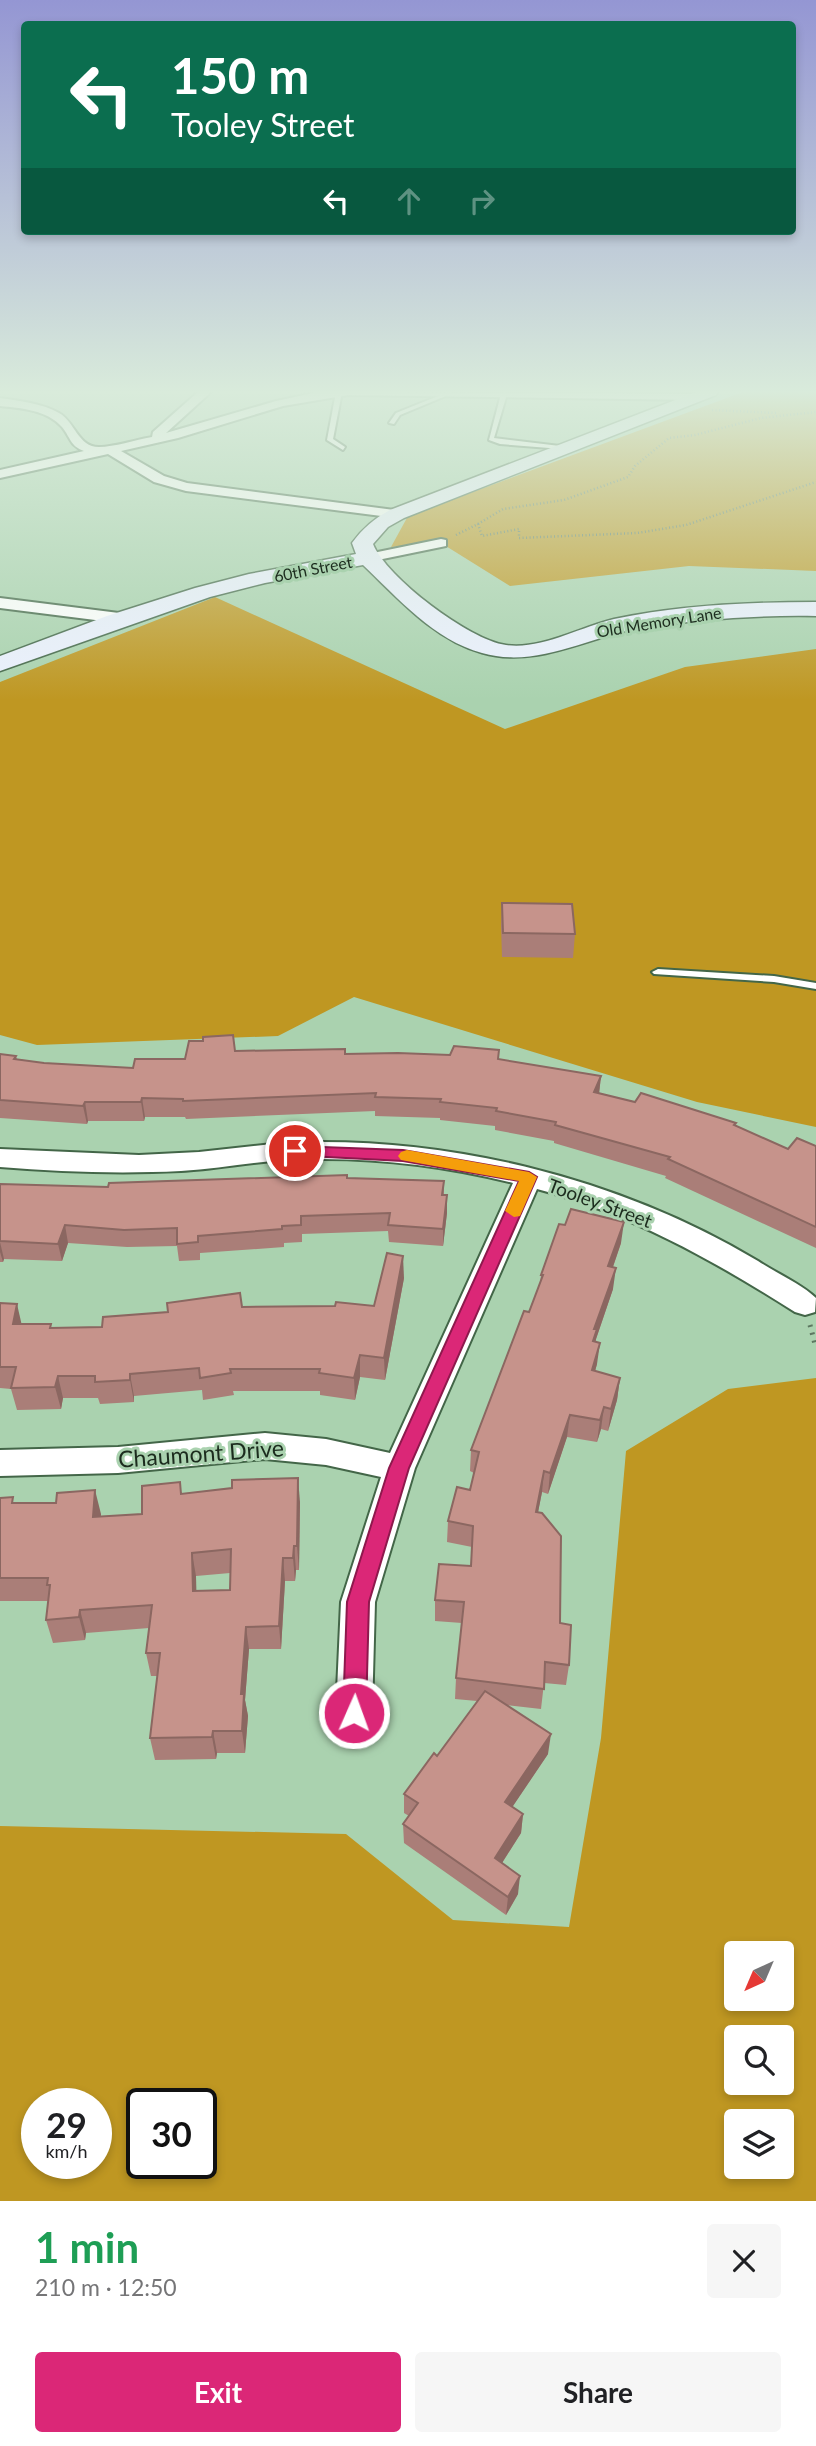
<!DOCTYPE html>
<meta charset="utf-8">
<style>
:root{--surface:#fff;--page:#f6f6f6;--text:#202124;--muted:#757577;--accent:#db2777}
body{margin:0;font-family:Lato,sans-serif;background:var(--page);color:var(--text);height:100vh;display:flex;flex-direction:column;font-size:26px;white-space:nowrap}
*{box-sizing:border-box;margin:0}
p{font-size:23px;color:var(--muted)}
.icon{flex:none;width:38px;height:38px;fill:none;stroke:currentColor;stroke-width:2;stroke-linecap:round;stroke-linejoin:round}
.map{position:relative;height:2201px;overflow:hidden}
.side{display:flex;flex-direction:column;background:var(--surface);flex:1}
.side>*{flex:none}
.guide{position:absolute;left:21px;top:21px;width:775px;height:214px;border-radius:7px;box-shadow:0 4px 10px #0003;background:#0b6e4f;color:#fff;overflow:hidden}
.needle{width:46px;rotate:224deg}
.buttons{position:absolute;left:724px;top:1941px;display:grid;gap:14px}
.buttons a{display:grid;place-items:center;width:70px;height:70px;border-radius:7px;background:var(--surface);box-shadow:0 4px 10px #0003;font-size:35px}
.speed{position:absolute;left:21px;top:2088px;display:flex;gap:14px;font-size:35px;font-weight:700;text-align:center}
.speed>*{display:grid;place-content:center;width:91px;height:91px;border-radius:50%;background:var(--surface);box-shadow:0 4px 10px #0003;line-height:1}
.speed small{font-size:18px;font-weight:400}
.speed .limit{border:4px solid #111;border-radius:10px;background:#fff;color:#111}
.pin{position:absolute;display:grid;place-items:center;width:60px;height:60px;color:#fff;margin:-30px;border:4px solid #fff;border-radius:50%;box-shadow:0 2px 7px #0007}
.me{position:absolute;width:77px;margin:-38px;rotate:2deg;stroke-linejoin:round;filter:drop-shadow(0 0 5px #0008)}
.turn{display:flex;align-items:center;gap:24px;height:147px;padding:0 35px;font-size:32px}
.turn .icon{width:91px;height:91px;stroke-width:2.5}
.turn b{display:block;font-size:49px;line-height:60px}
.lanes{display:flex;align-items:center;height:66px;padding:0 35px;background:#0003;justify-content:center;gap:35px;direction:ltr}
.lanes .off{opacity:.35}
.round{display:grid;place-items:center;flex:none;width:74px;height:74px;border-radius:7px;background:var(--page)}
.headline{display:flex;align-items:center;justify-content:space-between;height:119px;padding:0 35px}
h1{font-size:42px;font-weight:700;line-height:52px;color:#1e9e55}
.cta{display:flex;gap:14px;margin-top:auto;padding:14px 35px}
.cta a{flex:1;height:80px;border-radius:7px;background:var(--accent);color:#fff;font-size:28px;font-weight:700;line-height:80px;text-align:center}
.cta a+a{background:var(--page);color:var(--text)}
.map>svg:first-child{display:block}
.green{fill:#bf9722;fill-rule:evenodd}
.lines{fill:none;stroke-linecap:round;stroke-linejoin:round}
.lane-casing{stroke:#436648;stroke-width:4}
.street-casing{stroke:#436648;stroke-width:4}
.secondary-casing{stroke:#436648;stroke-width:3}
.path-far1{stroke:#5d7861;stroke-width:2.5;stroke-dasharray:1 2.5;stroke-linecap:butt}
.path{stroke:#5d7861;stroke-width:5;stroke-dasharray:2 6;stroke-linecap:butt}
.lane{fill:#fff;fill-rule:evenodd}
.street{fill:#fff;fill-rule:evenodd}
.secondary{fill:#ebf0fe;fill-rule:evenodd}
.wall{fill:#aa7e78;fill-rule:evenodd}
.shaded-wall{fill:#8b6761}
.building{fill:#c6938b;stroke:#8b6761;stroke-width:2;fill-rule:evenodd}
.route{fill:#db2777;stroke:#8e194d;stroke-width:2}
.slow{fill:#f59e0b}
.labels{text-anchor:middle;stroke-width:6;stroke-linejoin:round;paint-order:stroke}
.far-street-label{font-size:16px;fill:#1c2c1e;stroke:#aad2af}
.street-label{font-size:19px;fill:#1c2c1e;stroke:#aad2af}
.near-street-label{font-size:23px;fill:#1c2c1e;stroke:#aad2af}
</style>
<div class="map">
<svg width="816" height="2201" viewBox="0 0 816 2201">
<rect width="100%" height="100%" fill="#aad2af"/>
<g class="green">
<polygon points="743,392 816,392 816,571 689,566 510,586 441,543 391,547 408,516"/>
<polygon points="215,597 505,729 685,667 816,649 816,1127 697,1102 354,997 278,1036 37,1045 0,1035 0,682"/>
<path d="M816,1378V2201H0V1826L346,1834L453,1920L569,1927L601,1738L626,1451L728,1389ZM782,1953V1998H737V1953ZM782,2037V2082H737V2037ZM37,2104H96V2163H37ZM142,2104H201V2163H142ZM782,2121V2166H737V2121Z"/>
</g>
<g class="lines">
<defs>
<g id="lane">
<polygon points="336,392 342,392 333,439 345,447 343,450 327,440"/>
<polygon points="448,392 453,393 400,415 394,424 389,423 396,413"/>
<polygon points="504,392 507,394 494,438 560,446 562,449 500,444 489,440 501,394"/>
<polygon points="658,969 774,976 816,983 816,989 774,982 654,974 652,972"/>
</g>
<g id="street">
<path d="M198,392H211L166,433L276,401L318,392L696,394L702,397L696,400L348,395L283,406L178,438L121,451L164,476L187,483L402,511L404,514L397,518L186,491L154,482L108,454L0,478V470L84,451C70,446 71,438 62,427C47,410 21,408 0,406V398C20,401 41,403 59,413C75,422 78,447 99,447C114,447 135,440 152,437L153,432Z"/>
<polygon points="441,539 446,540 446,546 368,562 361,558 368,554"/>
<polygon points="0,598 119,613 127,618 119,623 0,608"/>
<path d="M282,1143C445,1135 618,1177 758,1261C776,1273 800,1283 816,1298L815,1312L805,1315L795,1312C713,1260 631,1214 537,1189L415,1468L375,1602L372,1713L367,1725L354,1730L341,1725L336,1713L341,1602L381,1477L326,1465L265,1459L118,1473L0,1476V1450L118,1447L265,1433L326,1439L390,1453L513,1183C441,1165 361,1156 286,1160C251,1162 216,1169 181,1171C120,1174 60,1172 0,1167V1149L139,1155L199,1152Z"/>
</g>
<path id="secondary" d="M696,392H718L716,395L404,518L388,527L373,544C386,577 469,640 506,645C541,650 580,627 614,619C680,605 749,602 816,602V616C757,615 699,619 641,628C587,637 537,669 482,653C434,640 398,598 363,565L265,583L210,597L0,671V656L107,616L195,588L249,574L356,554L352,543C362,529 375,518 390,510Z"/>
</defs>
<use href="#lane" class="lane-casing"/>
<use href="#street" class="street-casing"/>
<use href="#secondary" class="secondary-casing"/>
<g class="path-far1">
<polyline points="712,410 777,413"/>
<polyline points="478,524 503,509 564,500 628,477 635,466 669,438 695,435 761,418 816,412"/>
<polyline points="456,535 478,524 482,536 519,529 519,538 637,533 686,525 816,482"/>
</g>
<polyline class="path" points="810,1325 816,1348"/>
<use href="#lane" class="lane"/>
<use href="#street" class="street"/>
<use href="#secondary" class="secondary"/>
</g>
<g class="wall">
<polygon points="502,903 575,934 573,958 502,957 501,926"/>
<polygon points="235,1051 499,1060 601,1076 599,1093 735,1126 788,1149 816,1146 816,1248 665,1178 666,1176 554,1143 554,1141 495,1130 495,1126 440,1120 440,1118 375,1116 375,1111 186,1119 185,1117 145,1117 144,1121 88,1121 87,1124 0,1118 0,1054 16,1056 17,1059 44,1063 133,1068"/>
<polygon points="347,1178 444,1181 444,1195 447,1195 447,1213 443,1246 389,1242 388,1231 302,1234 302,1242 284,1243 284,1247 200,1253 200,1260 179,1261 177,1246 127,1247 68,1243 62,1261 4,1259 3,1262 0,1262 0,1184 108,1187"/>
<polygon points="621,1243 613,1267 613,1289 595,1342 597,1364 595,1371 620,1378 617,1400 608,1431 601,1429 597,1442 567,1437 548,1494 542,1492 538,1512 560,1623 569,1665 566,1685 544,1683 541,1709 506,1705 548,1754 512,1807 523,1814 521,1833 502,1863 518,1894 506,1915 404,1843 403,1824 409,1816 404,1813 404,1794 437,1756 477,1701 455,1699 456,1678 462,1623 435,1621 435,1600 471,1566 472,1547 447,1542 448,1521 470,1490 474,1473 470,1471 471,1450 529,1312 540,1284 541,1275"/>
<polygon points="404,1278 385,1380 360,1377 355,1400 320,1395 320,1391 233,1391 234,1395 203,1400 202,1390 134,1396 134,1402 100,1404 98,1398 63,1398 61,1409 17,1410 11,1389 0,1388 0,1303 22,1324 52,1328 102,1327 242,1307 374,1306"/>
<path d="M182,1494L300,1502L299,1570H296L295,1581H285L281,1649H249L245,1700L248,1716L245,1753H217L216,1759L155,1760L150,1738L158,1676H151L146,1653L149,1628L86,1633L85,1640L53,1643L46,1620L48,1601H0V1498L15,1503L101,1514L100,1517L142,1514ZM230,1573V1590L196,1591V1576Z"/>
</g>
<g class="shaded-wall">
<polygon points="601,1076 599,1094 594,1092"/>
<polygon points="142,1098 145,1117 144,1121 141,1102"/>
<polygon points="85,1102 88,1121 87,1124 83,1106"/>
<polygon points="447,1195 447,1213 443,1246 443,1229"/>
<polygon points="624,1222 621,1243 606,1287 608,1266"/>
<polygon points="65,1225 68,1243 62,1261 58,1244"/>
<polygon points="0,1242 4,1259 3,1262 0,1252"/>
<polygon points="403,1256 404,1278 385,1380 384,1358"/>
<polygon points="616,1268 613,1289 596,1339 594,1351 590,1363 594,1329"/>
<polygon points="17,1304 22,1326 13,1324"/>
<polygon points="600,1343 597,1364 589,1392 592,1370"/>
<polygon points="360,1355 360,1377 355,1400 354,1378"/>
<polygon points="130,1374 134,1396 134,1402 130,1380"/>
<polygon points="58,1376 63,1398 61,1409 55,1387"/>
<polygon points="620,1378 617,1400 608,1431 611,1409"/>
<polygon points="604,1407 601,1429 597,1442 600,1420"/>
<polygon points="570,1415 567,1437 548,1494 550,1473"/>
<polygon points="544,1471 542,1492 534,1533 536,1512"/>
<polygon points="298,1478 300,1502 299,1570 297,1546"/>
<polygon points="95,1490 101,1514 99,1541 93,1517"/>
<polygon points="294,1546 296,1570 295,1581 293,1558"/>
<polygon points="192,1553 196,1576 197,1614 193,1591"/>
<polygon points="283,1558 285,1581 281,1649 279,1626"/>
<polygon points="80,1610 86,1633 85,1640 79,1617"/>
<polygon points="246,1627 249,1649 245,1700 248,1716 245,1753 242,1731 241,1694"/>
<polygon points="213,1731 217,1753 216,1759 212,1737"/>
<polygon points="551,1734 548,1754 503,1821 505,1802"/>
<polygon points="523,1814 521,1833 493,1877 495,1858"/>
<polygon points="520,1876 518,1894 506,1915 508,1897"/>
</g>
<g class="building">
<polygon points="502,903 572,904 575,934 503,933"/>
<polygon points="233,1035 235,1051 345,1049 345,1054 398,1053 450,1055 454,1046 499,1050 498,1059 601,1076 594,1092 635,1102 641,1093 736,1123 734,1125 788,1149 797,1138 816,1146 816,1227 668,1159 670,1157 555,1125 556,1122 496,1111 497,1108 440,1102 441,1099 375,1097 376,1093 183,1101 183,1099 142,1098 141,1102 85,1102 83,1106 0,1100 0,1054 16,1056 14,1059 44,1063 133,1068 135,1059 185,1059 189,1041 203,1041 203,1037"/>
<polygon points="347,1175 347,1178 444,1181 442,1195 447,1195 443,1229 388,1225 390,1213 301,1216 301,1225 282,1226 282,1229 198,1236 198,1242 177,1244 177,1228 124,1230 65,1225 58,1244 0,1241 0,1184 108,1187 109,1183"/>
<polygon points="571,1209 624,1222 608,1266 616,1268 594,1329 597,1329 593,1341 600,1343 592,1370 620,1378 611,1409 604,1407 600,1420 570,1415 550,1473 544,1471 536,1512 542,1513 561,1536 560,1623 571,1625 569,1665 545,1662 544,1689 456,1678 464,1602 435,1600 439,1564 471,1566 473,1526 448,1521 457,1487 470,1490 479,1452 471,1450 524,1311 529,1312 543,1275 541,1275 559,1224 565,1225"/>
<polygon points="387,1253 403,1256 384,1358 360,1355 354,1378 319,1373 320,1369 230,1369 231,1373 200,1378 199,1368 130,1374 130,1380 95,1382 95,1376 58,1376 55,1387 11,1388 16,1367 0,1367 0,1303 17,1304 13,1324 51,1324 50,1328 102,1327 103,1317 168,1312 167,1303 240,1293 242,1307 335,1306 336,1302 374,1306"/>
<path d="M298,1478L297,1546H294L293,1558H283L279,1626L246,1627L241,1694H244L242,1731H213L212,1737L150,1738L160,1653H146L152,1605L80,1610L79,1617L46,1620L50,1585H47L48,1578H0V1498L13,1497L12,1503H56L57,1493L95,1490L93,1517L142,1514V1486L180,1482L181,1494L232,1488V1480ZM231,1549L230,1590L193,1591L192,1553Z"/>
<polygon points="485,1691 551,1734 505,1802 523,1814 495,1858 520,1876 508,1897 403,1824 418,1803 404,1794 434,1753 437,1756"/>
</g>
<linearGradient id="sky" x2="0" y2="1"><stop stop-color="#9496d3"/><stop offset="0.56" stop-color="#d9ebdb"/><stop offset="1" stop-color="#d9ebdb" stop-opacity="0"/></linearGradient>
<rect width="816" height="700" fill="url(#sky)"/>
<polygon class="route" points="295,1146 403,1150 529,1172 537,1177 409,1468 369,1602 366,1713 363,1721 354,1724 346,1721 343,1713 347,1602 389,1468 519,1181 403,1161 289,1155 287,1151 289,1147"/>
<polygon class="slow" points="407,1150 529,1172 537,1177 520,1216 514,1217 505,1211 519,1181 401,1160 398,1156 401,1152"/>
<g class="labels">
<g class="far-street-label">
<text transform="translate(313 569) rotate(-11)" y="6">60th Street</text>
<text transform="translate(659 622) rotate(-9)" y="6">Old Memory Lane</text>
</g>
<g class="street-label">
<text transform="translate(600 1203) rotate(20)" y="7">Tooley Street</text>
</g>
<g class="near-street-label">
<text transform="translate(201 1454) rotate(-4)" y="8">Chaumont Drive</text>
</g>
</g>
</svg>
<div class="buttons">
<a><svg class="needle" viewBox="-14 -14 28 28"><path d="M0-13l5 13h-10z" fill="#e53935"/><path d="M0 13l5-13h-10z" fill="#757577"/></svg></a>
<a><svg class="icon" aria-label="search" viewBox="0 0 24 24"><circle cx="10" cy="10" r="6"/><path d="M15 15l6 6"/></svg></a>
<a><svg class="icon" aria-label="layers" viewBox="0 0 24 24"><path d="M12 4l9 5-9 5-9-5zM3 14l9 5 9-5"/></svg></a>
</div>
<div class="speed"><div>29<small>km/h</small></div><div class="limit">30</div></div>
<div class="pin" style="left:295px;top:1151px;background:#d93025"><svg class="icon" aria-label="arrive" viewBox="0 0 24 24"><path d="M6 21V4h12l-3 4 3 4H6"/></svg></div>
<svg class="me" style="left:354px;top:1713px" viewBox="-20 -20 40 40"><circle r="17" fill="#db2777" stroke="#fff" stroke-width="3"/><path d="M0-11L8 9 0 5-8 9z" fill="#fff"/></svg>
<div class="guide">
<div class="turn"><svg class="icon" aria-label="left" viewBox="0 0 24 24"><path d="M17 20v-9H6M10 6l-5 5 5 5"/></svg><div><b>150 m</b>Tooley Street</div></div>
<div class="lanes"><svg class="icon" aria-label="left" viewBox="0 0 24 24"><path d="M17 20v-9H6M10 6l-5 5 5 5"/></svg><svg class="icon off" aria-label="ahead" viewBox="0 0 24 24"><path d="M12 20V5M6 11l6-6 6 6"/></svg><svg class="icon off" aria-label="right" viewBox="0 0 24 24"><path d="M7 20v-9h11M14 6l5 5-5 5"/></svg></div>
</div>
</div>
<section class="side">
<div class="headline"><div><h1>1 min</h1><p>210 m · 12:50</p></div><a class="round"><svg class="icon" aria-label="close" viewBox="0 0 24 24"><path d="M6 6l12 12M18 6L6 18"/></svg></a></div>
<div class="cta"><a>Exit</a><a>Share</a></div>
</section>
